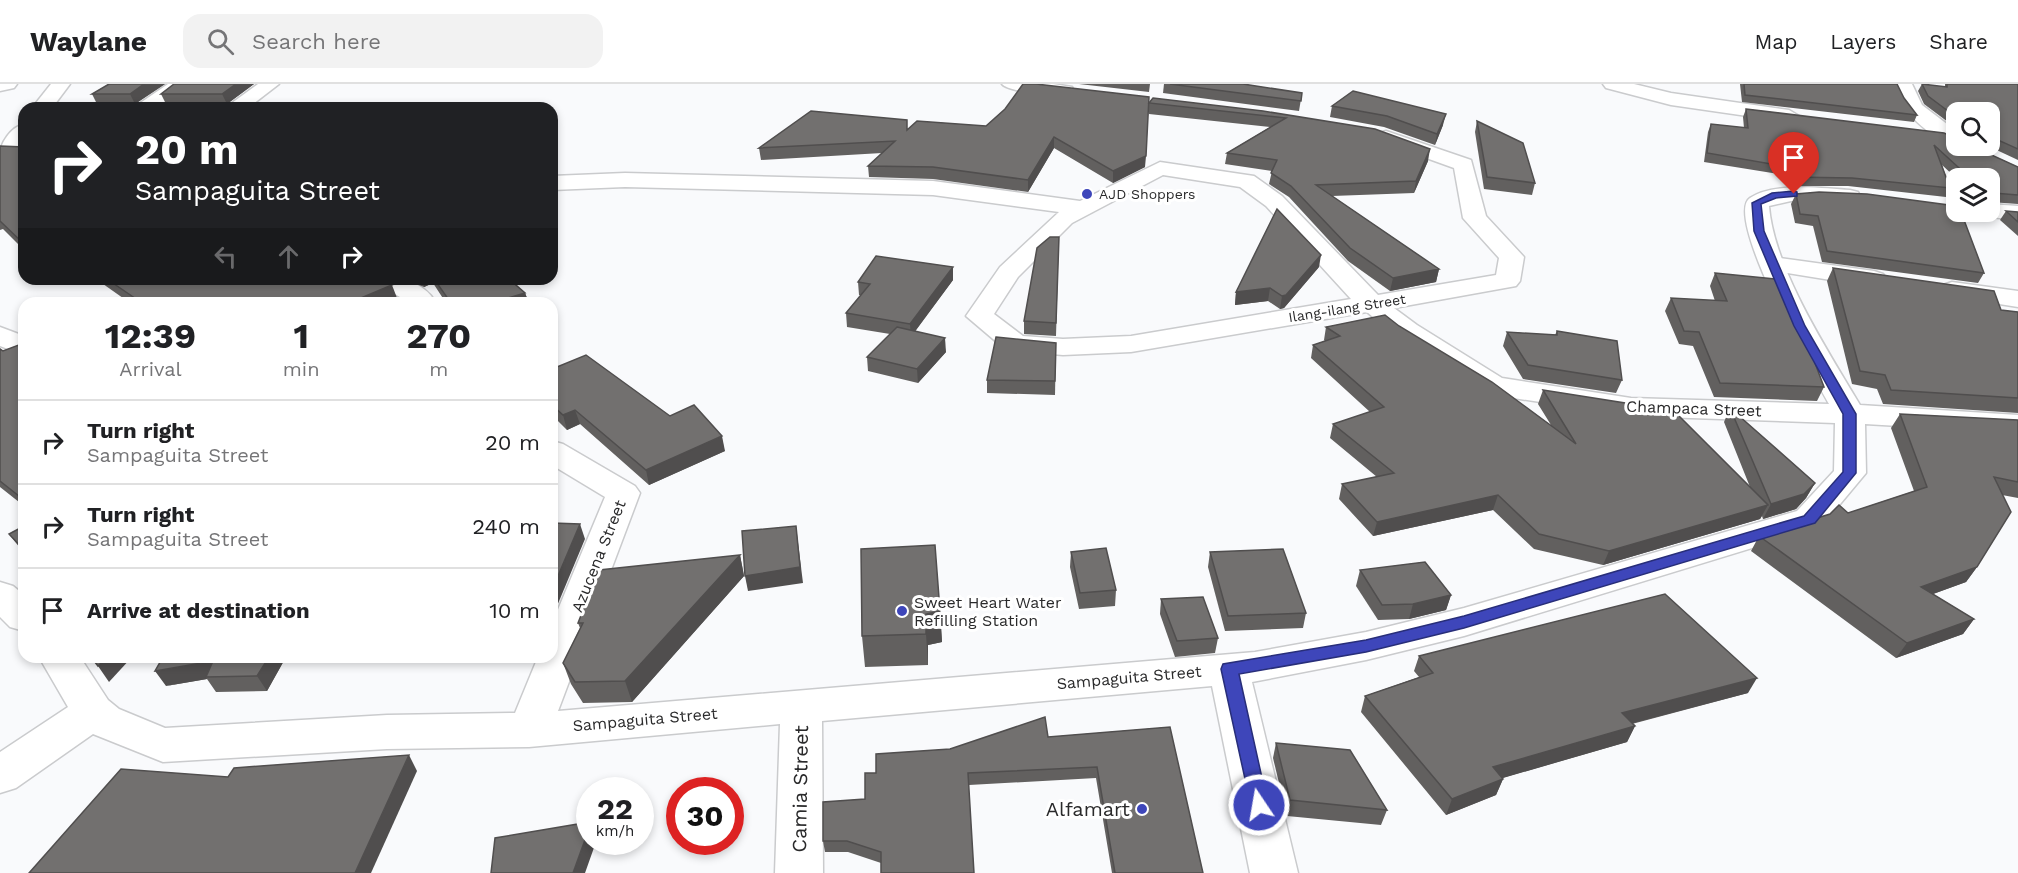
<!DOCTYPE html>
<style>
:root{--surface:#fff;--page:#f2f2f2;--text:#202124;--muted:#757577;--line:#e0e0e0}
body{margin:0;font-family:"Work Sans",sans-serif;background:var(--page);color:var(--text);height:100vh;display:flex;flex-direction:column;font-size:22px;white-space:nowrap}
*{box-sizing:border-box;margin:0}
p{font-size:20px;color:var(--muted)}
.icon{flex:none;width:33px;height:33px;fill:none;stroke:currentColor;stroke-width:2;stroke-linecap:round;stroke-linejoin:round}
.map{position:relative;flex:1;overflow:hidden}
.panel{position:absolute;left:18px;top:213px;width:540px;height:366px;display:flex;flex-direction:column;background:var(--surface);border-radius:18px;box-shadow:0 3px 9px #0003}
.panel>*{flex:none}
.guide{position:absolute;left:18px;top:18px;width:540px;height:183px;border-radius:18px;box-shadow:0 3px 9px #0003;background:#202124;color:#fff;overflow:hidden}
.fabs{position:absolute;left:1946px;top:18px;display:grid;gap:12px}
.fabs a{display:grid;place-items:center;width:54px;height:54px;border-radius:12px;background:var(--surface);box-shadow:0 3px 9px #0003;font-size:30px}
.speed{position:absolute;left:576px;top:693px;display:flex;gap:12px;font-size:30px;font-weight:700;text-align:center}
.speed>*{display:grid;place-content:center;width:78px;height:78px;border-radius:50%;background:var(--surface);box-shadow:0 3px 9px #0003;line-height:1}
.speed small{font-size:15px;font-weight:400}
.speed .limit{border:9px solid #d22;background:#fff;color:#111}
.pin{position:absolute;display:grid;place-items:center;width:51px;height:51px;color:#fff;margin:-62px -26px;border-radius:50% 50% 50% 0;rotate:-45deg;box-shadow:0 0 6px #0007}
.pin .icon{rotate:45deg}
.me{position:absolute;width:66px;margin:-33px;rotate:348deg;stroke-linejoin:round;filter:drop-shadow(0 0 4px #0008)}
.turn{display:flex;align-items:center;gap:21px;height:126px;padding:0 18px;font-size:27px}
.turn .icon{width:78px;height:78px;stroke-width:2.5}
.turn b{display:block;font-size:42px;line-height:51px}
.lanes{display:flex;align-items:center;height:57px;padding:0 18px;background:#0003;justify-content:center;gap:30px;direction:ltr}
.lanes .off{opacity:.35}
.eta{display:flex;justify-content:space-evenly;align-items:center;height:102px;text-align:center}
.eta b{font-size:36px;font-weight:700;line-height:42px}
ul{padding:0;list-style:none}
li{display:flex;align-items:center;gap:18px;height:84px;padding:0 18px;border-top:2px solid var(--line)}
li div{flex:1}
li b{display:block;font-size:22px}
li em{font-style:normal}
header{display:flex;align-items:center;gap:36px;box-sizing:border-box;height:84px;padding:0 30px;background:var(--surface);border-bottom:2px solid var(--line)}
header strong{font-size:28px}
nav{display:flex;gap:33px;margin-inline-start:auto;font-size:21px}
.search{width:420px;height:54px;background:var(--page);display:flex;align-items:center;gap:15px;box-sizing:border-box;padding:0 21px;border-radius:18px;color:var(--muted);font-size:22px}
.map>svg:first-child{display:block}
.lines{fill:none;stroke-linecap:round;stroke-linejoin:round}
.street-casing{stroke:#cacbcd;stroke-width:3}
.secondary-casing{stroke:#cacbcd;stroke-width:3}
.street{fill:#fff;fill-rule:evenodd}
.secondary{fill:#fff;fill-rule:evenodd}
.wall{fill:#62605f}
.shaded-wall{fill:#504e4e}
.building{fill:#72706f;stroke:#504e4e;stroke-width:1.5}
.route{fill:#3e46ba;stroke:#282e79;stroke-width:1.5}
.poi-dot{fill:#3e46ba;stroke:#fff;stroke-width:2}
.labels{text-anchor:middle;stroke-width:6;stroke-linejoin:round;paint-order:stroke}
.far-poi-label{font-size:14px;fill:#2a2a2b;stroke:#fff;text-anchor:start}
.far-street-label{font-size:14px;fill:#2a2a2b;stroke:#fff}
.street-label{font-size:16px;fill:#2a2a2b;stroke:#fff}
.poi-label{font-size:16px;fill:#2a2a2b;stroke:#fff;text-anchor:start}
.near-street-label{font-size:20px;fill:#2a2a2b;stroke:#fff}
.near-poi-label{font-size:20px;fill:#2a2a2b;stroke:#fff;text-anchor:end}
</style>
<header>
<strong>Waylane</strong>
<div class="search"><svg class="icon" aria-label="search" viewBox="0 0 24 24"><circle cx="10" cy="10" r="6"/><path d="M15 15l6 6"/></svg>Search here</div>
<nav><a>Map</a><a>Layers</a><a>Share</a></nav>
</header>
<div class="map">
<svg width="2018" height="789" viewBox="0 0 2018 789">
<rect width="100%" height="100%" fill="#f9fafc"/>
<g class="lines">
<defs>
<g id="street">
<polygon points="0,0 17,0 14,4 0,7"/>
<polygon points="51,0 70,0 52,24 32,24"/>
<polygon points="168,0 190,0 156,24 133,24"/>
<polygon points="258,0 279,0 248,24 225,24"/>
<path d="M1002,0H1053L1072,3L1074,7C1068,16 1008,8 1002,0Z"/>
<polygon points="1603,0 1634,0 1671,9 1789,26 1799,32 1789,38 1671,21 1606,4"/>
<path d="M24,40V59L14,71H0C0,59 11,43 24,40Z"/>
<path d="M1386,47L1471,76L1486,132L1524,173L1520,197L1516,202L1394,224L1417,241L1502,294L1631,314L1829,320C1815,295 1723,132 1750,114C1773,98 1823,104 1850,106L1858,108L1861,113L1858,118L1791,117L1769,122C1774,185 1828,267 1860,321L2018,331V349L1865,340L1866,389L1821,443L1464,552L1366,576L1252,598L1298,789H1250L1212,602L822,637L823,789H775L780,640L529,663L387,665L163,678L93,650L16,704L0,709V668L68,623L39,573H80L108,616L119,625L165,644L387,631L515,629L538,573H552V540L605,413L552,381V357L563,360L635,402L640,409L558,627L1255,568L1366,548L1464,524L1797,427L1834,387L1835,339L1631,332L1494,311L1484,308L1397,253L1367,228L1131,268L1063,271L1006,266L966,232L1000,183L1059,128L933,111L625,103L552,106V92L625,89L933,97L1080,117L1160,78L1254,92L1282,112L1378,211L1496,191L1499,174L1463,134L1454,84L1379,57L1376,53L1379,49ZM1163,91L1240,103L1266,122L1351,215L1131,252L1063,255L1023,252L994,230L1018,193L1072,139Z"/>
<polygon points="1989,120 2018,122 2018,136 1981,132 1978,128 1989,128"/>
<path d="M374,195C400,195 422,195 436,219H410L378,200Z"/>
<polygon points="0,243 24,252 24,271 0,262"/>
<polygon points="0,498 13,502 24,511 24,547 10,543 0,533"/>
</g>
<g id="secondary">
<path d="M1894,0H1912L1922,21L1956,47V61C1929,54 1900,27 1894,0Z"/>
<polygon points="1772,173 1874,187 1883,190 1887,195 1883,200 1874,203 1763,185 1760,180 1763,175"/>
<polygon points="1952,198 2018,207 2018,223 1943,211 1939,206 1943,201"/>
</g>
</defs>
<use href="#street" class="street-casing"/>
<use href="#secondary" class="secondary-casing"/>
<use href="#street" class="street"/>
<use href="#secondary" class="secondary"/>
</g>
<g class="wall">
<polygon points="109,0 165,0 135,20 97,20 92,10"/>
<polygon points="174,0 254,0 227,20 166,20 161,10"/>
<polygon points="1079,0 1150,0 1149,8"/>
<polygon points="1164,0 1243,0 1302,9 1299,27 1163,9"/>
<polygon points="1740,0 1897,0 1904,14 1917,31 1914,38 1742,18"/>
<polygon points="1922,0 1945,3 1945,0 2018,0 2018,76 1988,62 1989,62 1989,28 1956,28 1956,44 1924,20 1918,7"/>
<polygon points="1149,19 1263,27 1428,77 1414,109 1332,112 1439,185 1436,198 1390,207 1348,177 1289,113 1269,100 1272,87 1225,80 1227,69 1270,43 1149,30"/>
<polygon points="1332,22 1443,41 1435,61 1384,43 1330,33"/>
<polygon points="1005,25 1145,83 1113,99 1054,64 1028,108 933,95 869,93 868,82 882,69 761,76 759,64 908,45 986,42"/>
<polygon points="1746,25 1944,49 2018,83 2018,120 1990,118 1989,120 1989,94 1956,94 1942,81 1950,104 1946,113 1848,102 1787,102 1785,91 1704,78 1708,48 1711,40 1744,44 1743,33"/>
<polygon points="1477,37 1535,99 1532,111 1484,105 1475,48"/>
<polygon points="0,62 24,63 24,166 3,145 0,146"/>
<polygon points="1796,110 1984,189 1978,199 1822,178 1813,142 1795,139 1791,120"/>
<polygon points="2006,127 2018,128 2018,152 2000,136"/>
<polygon points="1059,153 1056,252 1024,250 1024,237"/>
<polygon points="1319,183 1284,224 1280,225 1268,217 1235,221 1236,208"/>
<polygon points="1833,184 2001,226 2018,228 2018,329 1883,320 1877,305 1852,300 1827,197"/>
<polygon points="1715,189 1819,279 1817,284 1824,303 1817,317 1714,313 1693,262 1679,260 1665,227 1671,214 1715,217 1710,202"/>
<polygon points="96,195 382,195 397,214 386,219 130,219"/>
<polygon points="404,195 513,195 510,196 525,209 529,219 446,219 433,199 424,203"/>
<polygon points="953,196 915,247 946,268 918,299 868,287 867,273 890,250 847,243 846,229 861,211 859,211 858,198"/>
<polygon points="1399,242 1551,341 1538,320 1543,306 1626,327 1750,403 1724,338 1730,324 1815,399 1806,414 1796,425 1763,435 1762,432 1760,435 1603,481 1534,465 1493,426 1373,452 1339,415 1342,400 1377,393 1330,354 1333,340 1370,328 1311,274 1313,261 1325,257 1324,256 1326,243"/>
<polygon points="1557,247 1622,296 1616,309 1523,295 1503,262 1507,248 1555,251"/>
<polygon points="24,259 24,422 0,403 0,265 3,267"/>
<polygon points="1056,259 1055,311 987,309 987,296"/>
<polygon points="552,285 670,332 725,367 649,401 580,340 567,346 552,331"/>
<polygon points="1900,330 2018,336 2018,414 2002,411 1977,483 1966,498 1933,510 1974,535 1963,550 1896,574 1751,467 1759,452 1848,429 1914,407 1891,344"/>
<polygon points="24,442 24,469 9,450"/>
<polygon points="1071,468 1116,506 1115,522 1079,525 1070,483"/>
<polygon points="1210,468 1306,529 1303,544 1225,547 1208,483"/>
<polygon points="740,471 744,492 632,618 583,619 571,600 563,579 580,544 578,539"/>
<polygon points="1360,486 1451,511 1446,526 1409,535 1378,536 1356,502"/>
<polygon points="1161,515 1218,554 1215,569 1175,573 1160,530"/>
<polygon points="940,527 942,558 928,561 928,581 865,583 862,552"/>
<polygon points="1419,572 1748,609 1632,640 1635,642 1627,658 1502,694 1503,695 1496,711 1446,731 1361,628 1365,612 1419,593 1414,587"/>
<polygon points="286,573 267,607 216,608 207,595 166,602"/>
<polygon points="1170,643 1203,789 1112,789 1096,694 969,701 881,779 848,768 825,768 823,757 865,715 876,689 950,665 1048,653"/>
<polygon points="1276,659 1387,726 1381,741 1287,732 1273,674"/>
</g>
<g class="shaded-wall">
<polygon points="144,0 165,0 135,20 130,10"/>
<polygon points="236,0 254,0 227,20 222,10"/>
<polygon points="1446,30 1443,41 1435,61 1437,50"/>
<polygon points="1054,53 1054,64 1028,108 1028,96"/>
<polygon points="1430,65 1428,77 1414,109 1416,97"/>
<polygon points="1146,72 1145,83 1113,99 1113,87"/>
<polygon points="1321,171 1319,183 1284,224 1280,225 1282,212"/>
<polygon points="953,183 953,196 911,253 910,240"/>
<polygon points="1439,185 1436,198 1390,207 1393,194"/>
<polygon points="422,195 431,195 433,199 424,203"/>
<polygon points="392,201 397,214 386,219 349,219"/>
<polygon points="1270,204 1268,217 1235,221 1236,208"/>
<polygon points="525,209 529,219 491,219"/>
<polygon points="945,254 946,268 918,299 917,285"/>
<polygon points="575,326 580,340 567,346 563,331"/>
<polygon points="722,352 725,367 649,401 646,386"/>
<polygon points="1815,399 1806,414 1796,425 1763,435 1771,420"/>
<polygon points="1498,411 1493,426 1373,452 1377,438"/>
<polygon points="1768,421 1760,435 1603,481 1609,467"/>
<polygon points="580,440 585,455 552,534 552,506"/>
<polygon points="796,442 803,499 748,507 745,492"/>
<polygon points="740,471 744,492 632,618 625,597"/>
<polygon points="1977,483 1966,498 1911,518 1921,503"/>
<polygon points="1451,511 1446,526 1409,535 1413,520"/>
<polygon points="940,527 942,558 928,561 928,581 926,550 926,530"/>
<polygon points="1974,535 1963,550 1896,574 1907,559"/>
<polygon points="107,573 132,573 109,598 98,582"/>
<polygon points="269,573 286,573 267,607 257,592"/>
<polygon points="213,577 206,593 207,595 166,602 155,587"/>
<polygon points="1757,594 1748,609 1614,644 1622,629"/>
<polygon points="1635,642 1627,658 1486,699 1493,683"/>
<polygon points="409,671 417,687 371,789 355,789"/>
<polygon points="1503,695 1496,711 1446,731 1452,715"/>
<polygon points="590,742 590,758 596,758 585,789 573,789"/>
</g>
<g class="building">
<polygon points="109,0 144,0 130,10 92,10"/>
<polygon points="174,0 236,0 222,10 161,10"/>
<polygon points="1023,0 1036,0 1149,13 1146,72 1113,87 1054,53 1028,96 933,83 868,82 895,57 759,64 811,27 907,36 907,46 917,37 986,42 1005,25"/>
<polygon points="1170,0 1243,0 1302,9 1301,17"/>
<polygon points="1744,0 1897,0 1904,14 1917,31 1745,11"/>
<polygon points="1922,0 1947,3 1947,0 2018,0 2018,65 1989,52 1989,28 1956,28 1956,33 1928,12"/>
<polygon points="1353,7 1446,30 1437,50 1387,32 1332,22"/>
<polygon points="1153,14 1263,27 1375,45 1430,65 1416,97 1316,101 1439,185 1393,194 1350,164 1291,102 1271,89 1277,76 1227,69 1286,34 1149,19"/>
<polygon points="1746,25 1944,49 1956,54 1956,62 1972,62 2018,83 2018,111 1994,109 1992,115 1989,112 1989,94 1970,94 1934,61 1950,104 1852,94 1791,93 1789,83 1707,69 1711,40 1748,44"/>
<polygon points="1477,37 1523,59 1535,99 1487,93"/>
<polygon points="0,62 24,63 24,160 0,137"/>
<polygon points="1819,108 1867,110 1956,122 1956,128 1961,128 1984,189 1827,167 1818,132 1800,130 1796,110"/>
<polygon points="1277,125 1321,171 1286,211 1282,212 1270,204 1236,208"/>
<polygon points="2006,127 2018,128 2018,138"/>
<polygon points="1050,153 1059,153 1056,239 1024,237 1037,164"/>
<polygon points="876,172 953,183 910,240 846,229 870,200 858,198"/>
<polygon points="1833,184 1994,207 2001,226 2018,228 2018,314 1891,306 1885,291 1860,287"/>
<polygon points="1715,189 1775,195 1819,279 1815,279 1824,303 1720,299 1699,248 1684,247 1671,214 1727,217"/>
<polygon points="107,195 382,195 392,201 349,219 133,219 139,217"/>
<polygon points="434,195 509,195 525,209 491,219 451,219"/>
<polygon points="1385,231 1399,242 1492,298 1576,360 1543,306 1625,319 1626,327 1672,325 1768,421 1609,467 1539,450 1498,411 1377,438 1342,400 1394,389 1333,340 1384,323 1313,261 1340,252 1326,243"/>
<polygon points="897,243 945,254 917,285 867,273"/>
<polygon points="1557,247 1617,257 1622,296 1528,281 1507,248 1557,251"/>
<polygon points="996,253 1056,259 1055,297 987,296"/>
<polygon points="24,259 24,416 0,397 0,265 3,267"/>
<polygon points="586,271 670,332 694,321 722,352 646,386 575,326 563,331 552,321 552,285"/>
<polygon points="1730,324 1815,399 1804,410 1771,420"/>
<polygon points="1900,330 2018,336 2018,398 1994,393 2011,428 1977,483 1921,503 1974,535 1907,559 1759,452 1830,430 1839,421 1848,429 1927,403"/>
<polygon points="552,439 580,440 552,506"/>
<polygon points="24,442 24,466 9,450"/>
<polygon points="796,442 800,483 745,492 742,447"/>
<polygon points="935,461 940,527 926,530 926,550 862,552 861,465"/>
<polygon points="1106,464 1116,506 1080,509 1071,468"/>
<polygon points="1283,465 1306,529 1228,532 1210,468"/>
<polygon points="740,471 625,597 575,598 563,579 583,539 578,539 599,486"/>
<polygon points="1425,478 1451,511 1413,520 1382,521 1360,486"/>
<polygon points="1665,510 1757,594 1622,629 1635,642 1493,683 1503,695 1452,715 1365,612 1433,589 1419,572"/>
<polygon points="1203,513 1218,554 1177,557 1161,515"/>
<polygon points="91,573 107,573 98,582"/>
<polygon points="163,573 269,573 257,592 206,593 213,577 155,587"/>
<polygon points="1045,633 1048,653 1170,643 1203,789 1115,789 1097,683 968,689 974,789 881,789 881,768 847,757 823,757 823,718 865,715 865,689 876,689 876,670 950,665"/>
<polygon points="1276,659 1350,666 1387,726 1290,716"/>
<polygon points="409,671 355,789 29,789 121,685 228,693 234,684"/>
<polygon points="590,738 590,742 573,789 491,789 495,754"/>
</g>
<polygon class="route" points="1794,107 1797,108 1797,112 1776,114 1761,120 1764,147 1805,242 1856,330 1856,389 1815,439 1464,544 1366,568 1239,590 1268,721 1265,727 1259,729 1252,727 1221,585 1223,580 1366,556 1464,532 1804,432 1843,388 1843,330 1794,242 1754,147 1752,119 1772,109"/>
<g class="poi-dot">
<circle cx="1087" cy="110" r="6"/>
<circle cx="902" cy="527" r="6"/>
<circle cx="1142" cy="725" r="6"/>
</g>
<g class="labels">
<g class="far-poi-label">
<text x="1099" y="115">AJD Shoppers</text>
</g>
<g class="far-street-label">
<text transform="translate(1347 224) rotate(-9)" y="5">Ilang-ilang Street</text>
</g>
<g class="street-label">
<text transform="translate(1694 324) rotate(2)" y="6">Champaca Street</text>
<text transform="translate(598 472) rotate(-68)" y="6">Azucena Street</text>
<text transform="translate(1129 593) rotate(-5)" y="6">Sampaguita Street</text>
<text transform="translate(645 635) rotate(-5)" y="6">Sampaguita Street</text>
</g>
<g class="poi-label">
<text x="914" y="524">Sweet Heart Water<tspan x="914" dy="18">Refilling Station</tspan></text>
</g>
<g class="near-street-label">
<text transform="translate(800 705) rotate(-89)" y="7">Camia Street</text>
</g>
<g class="near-poi-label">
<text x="1130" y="732">Alfamart</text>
</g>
</g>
</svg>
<div class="fabs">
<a><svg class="icon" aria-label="search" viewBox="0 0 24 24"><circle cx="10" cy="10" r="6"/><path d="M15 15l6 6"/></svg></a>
<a><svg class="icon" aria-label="layers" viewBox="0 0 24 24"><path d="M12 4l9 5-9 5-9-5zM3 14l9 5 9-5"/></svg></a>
</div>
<div class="speed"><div>22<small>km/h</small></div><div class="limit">30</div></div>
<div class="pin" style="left:1794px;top:110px;background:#d93025"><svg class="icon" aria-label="arrive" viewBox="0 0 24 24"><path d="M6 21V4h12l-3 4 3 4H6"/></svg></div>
<svg class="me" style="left:1259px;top:721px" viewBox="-20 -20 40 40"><circle r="17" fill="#3e46ba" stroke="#fff" stroke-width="3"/><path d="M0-11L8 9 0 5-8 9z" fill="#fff"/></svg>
<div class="guide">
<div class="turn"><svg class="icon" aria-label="right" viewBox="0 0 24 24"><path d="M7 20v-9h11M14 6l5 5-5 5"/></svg><div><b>20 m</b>Sampaguita Street</div></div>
<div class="lanes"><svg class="icon off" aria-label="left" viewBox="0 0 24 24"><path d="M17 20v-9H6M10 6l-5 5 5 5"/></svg><svg class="icon off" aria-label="ahead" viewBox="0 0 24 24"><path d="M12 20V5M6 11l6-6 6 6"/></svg><svg class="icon" aria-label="right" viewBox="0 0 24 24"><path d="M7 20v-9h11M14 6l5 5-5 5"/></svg></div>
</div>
<section class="panel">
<div class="eta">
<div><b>12:39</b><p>Arrival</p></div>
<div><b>1</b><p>min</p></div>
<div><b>270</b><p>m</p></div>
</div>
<ul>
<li><svg class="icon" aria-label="right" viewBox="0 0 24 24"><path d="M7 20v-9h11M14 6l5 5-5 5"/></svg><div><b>Turn right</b><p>Sampaguita Street</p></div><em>20 m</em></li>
<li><svg class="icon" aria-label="right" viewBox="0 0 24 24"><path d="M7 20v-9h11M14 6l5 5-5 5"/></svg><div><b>Turn right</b><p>Sampaguita Street</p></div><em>240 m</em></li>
<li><svg class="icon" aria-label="arrive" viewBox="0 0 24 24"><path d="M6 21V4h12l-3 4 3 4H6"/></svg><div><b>Arrive at destination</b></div><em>10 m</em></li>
</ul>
</section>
</div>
